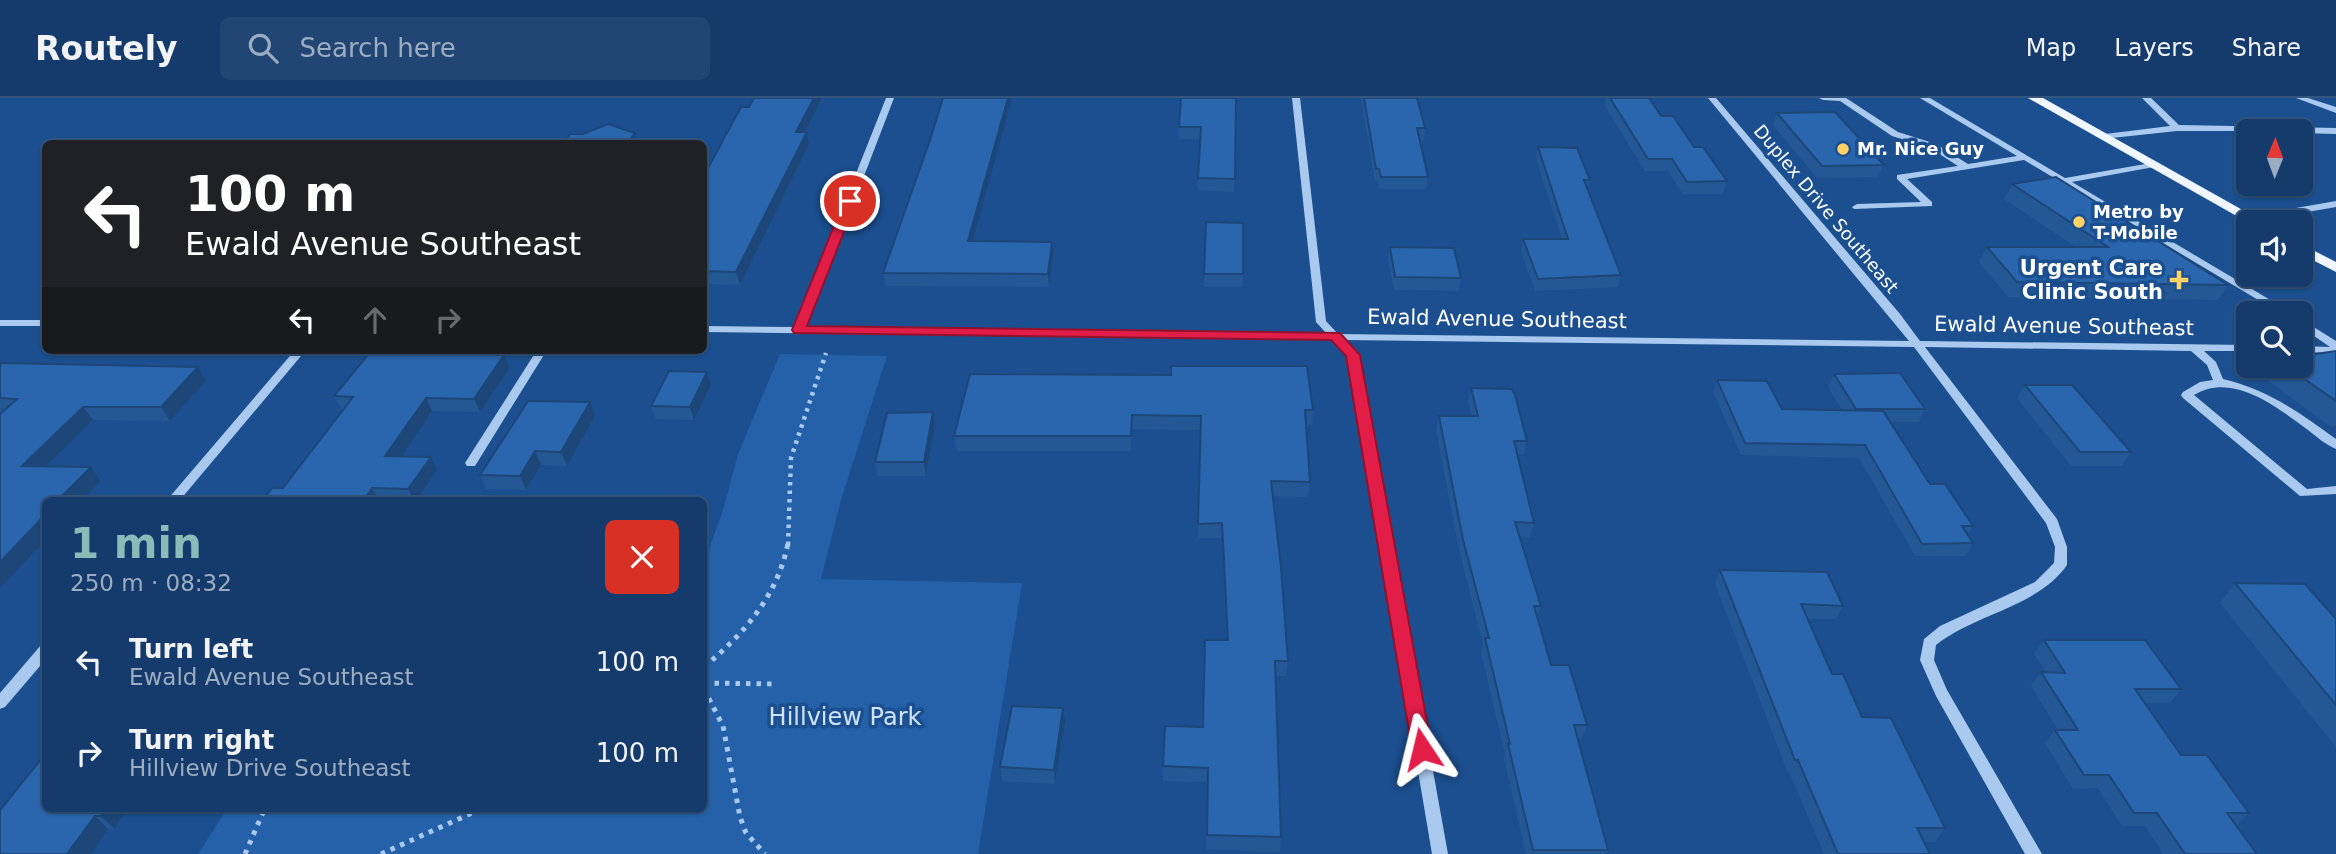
<!DOCTYPE html>
<meta charset="utf-8">
<style>
:root{--surface:#143b6b;--page:#214673;--text:#f1f3f6;--muted:#9dadc1;--line:#33557e;--accent:#8bbbb9}
body{margin:0;font-family:"DejaVu Sans",sans-serif;background:var(--page);color:var(--text);height:100vh;display:flex;flex-direction:column;font-size:26px;white-space:nowrap}
*{box-sizing:border-box;margin:0}
p{font-size:23px;color:var(--muted)}
.icon{flex:none;width:38px;height:38px;fill:none;stroke:currentColor;stroke-width:2;stroke-linecap:round;stroke-linejoin:round}
.map{position:relative;flex:1;overflow:hidden}
.side{position:absolute;left:42px;top:399px;width:665px;height:315px;display:flex;flex-direction:column;background:var(--surface);border-radius:10px;box-shadow:0 2px 5px #0004,0 0 0 2px var(--line)}
.side>*{flex:none}
.top-card{position:absolute;left:42px;top:42px;width:665px;height:214px;border-radius:10px;box-shadow:0 2px 5px #0004,0 0 0 2px var(--line);background:#202124;color:#fff;overflow:hidden}
.needle{width:46px;rotate:1deg}
.buttons{position:absolute;left:2236px;top:21px;display:grid;gap:14px}
.buttons a{display:grid;place-items:center;width:77px;height:77px;border-radius:10px;background:var(--surface);box-shadow:0 2px 5px #0004,0 0 0 2px var(--line);font-size:35px}
.pin{position:absolute;display:grid;place-items:center;width:60px;height:60px;color:#fff;margin:-30px;border:4px solid #fff;border-radius:50%;box-shadow:0 2px 7px #0007}
.me{position:absolute;width:77px;margin:-38px;rotate:350deg;stroke-linejoin:round;filter:drop-shadow(0 0 5px #0008)}
.turn{display:flex;align-items:center;gap:24px;height:147px;padding:0 28px;font-size:32px}
.turn .icon{width:91px;height:91px;stroke-width:2.5}
.turn b{display:block;font-size:49px;line-height:60px}
.lanes{display:flex;align-items:center;height:66px;padding:0 28px;background:#0003;justify-content:center;gap:35px;direction:ltr}
.lanes .off{opacity:.35}
.round{display:grid;place-items:center;flex:none;width:74px;height:74px;border-radius:10px;background:var(--page)}
.headline{display:flex;align-items:center;justify-content:space-between;height:119px;padding:0 28px}
h1{font-size:42px;font-weight:700;line-height:52px;color:var(--accent)}
ul{padding:0;list-style:none}
li{display:flex;align-items:center;gap:21px;height:91px;padding:0 28px}
li div{flex:1}
li b{display:block;font-size:26px}
li em{font-style:normal}
header{display:flex;align-items:center;gap:42px;box-sizing:border-box;height:98px;padding:0 35px;background:var(--surface);border-bottom:2px solid var(--line)}
header strong{font-size:33px}
nav{display:flex;gap:38px;margin-inline-start:auto;font-size:24px}
.search{width:490px;height:63px;background:var(--page);display:flex;align-items:center;gap:18px;box-sizing:border-box;padding:0 24px;border-radius:10px;color:var(--muted);font-size:26px}
.map>svg:first-child{display:block}
.green{fill:#2461a8}
.lines{fill:none;stroke-linecap:round;stroke-linejoin:round}
.path-far1{stroke:#a9c9ee;stroke-width:4.5;stroke-dasharray:3.5 5;stroke-linecap:butt}
.path{stroke:#a9c9ee;stroke-width:5;stroke-dasharray:4.5 6;stroke-linecap:butt}
.minor{fill:#a9c9ee;fill-rule:evenodd}
.major{fill:#f0f6ff;fill-rule:evenodd}
.wall{fill:#245895}
.shaded-wall{fill:#1d4779}
.building{fill:#2a66ad;stroke:#1d4779;stroke-width:2}
.route{fill:#e11d48;stroke:#92132f;stroke-width:2}
.poi-dot{fill:#ffd166;stroke:#1b4f8f;stroke-width:2.5}
.labels{text-anchor:middle;stroke-width:7;stroke-linejoin:round;paint-order:stroke}
.far-poi-label{font-size:18px;font-weight:bold;fill:#fff;stroke:#1b4f8f;text-anchor:start}
.far-street-label{font-size:18px;fill:#fff;stroke:#1b4f8f}
.poi-label{font-size:21px;font-weight:bold;fill:#fff;stroke:#1b4f8f;text-anchor:end}
.street-label{font-size:21px;fill:#fff;stroke:#1b4f8f}
.near-park-label{font-size:24px;fill:#cfe3fa;stroke:#1b4f8f}
</style>
<header>
<strong>Routely</strong>
<div class="search"><svg class="icon" aria-label="search" viewBox="0 0 24 24"><circle cx="10" cy="10" r="6"/><path d="M15 15l6 6"/></svg>Search here</div>
<nav><a>Map</a><a>Layers</a><a>Share</a></nav>
</header>
<div class="map">
<svg width="2336" height="756" viewBox="0 0 2336 756">
<rect width="100%" height="100%" fill="#1b4f8f"/>
<polygon class="green" points="780,256 887,258 841,402 821,481 1022,485 978,756 198,756 227,711 704,710 704,465 723,412 738,356"/>
<g class="lines">
<polyline class="path-far1" points="788,447 791,360 826,255"/>
<g class="path">
<path d="M704,569C744,536 778,497 788,445"/>
<polyline points="704,585 776,586"/>
<polyline points="704,591 723,628 740,719 746,735 765,756"/>
<polyline points="245,756 265,710"/>
<polyline points="381,756 483,710"/>
</g>
<g class="minor">
<path d="M886,0H894L806,229L1326,235L1316,224L1292,0H1300L1326,223L1338,236L1909,243L1708,0H1716L1900,216L1920,243L2249,247V253H2204L2216,264L2223,281C2267,291 2300,315 2336,341V351C2326,347 2317,339 2308,332C2278,310 2233,273 2194,297L2307,391L2336,388V396L2300,398L2183,300L2181,297L2183,294L2200,284L2213,282L2207,267L2191,253L1925,249L2057,421L2067,449V467C2038,509 1974,516 1936,547L1934,562L1947,592L2042,756H2025L1936,598L1920,562L1924,541L1940,528L2035,484L2054,465L2055,449L2046,425L1914,249L1345,242L1358,257L1448,756H1432L1348,258L1332,242L704,234V228L795,229Z"/>
<polygon points="1819,0 1846,0 1898,34 1936,46 1968,66 2017,58 1920,0 1930,0 2065,80 2157,64 2157,68 2154,69 2072,84 2292,215 2280,215 2024,62 1907,81 1932,104 1932,108 1854,111 1852,109 1857,106 1921,104 1897,81 1897,77 1958,68 1930,50 1892,38 1840,3 1823,2"/>
<polygon points="2142,0 2151,0 2179,27 2336,30 2336,36 2301,35 2301,33 2177,33 2102,41 2101,39 2105,36 2170,28"/>
<polygon points="2296,0 2308,0 2336,9 2336,15"/>
<polygon points="2336,103 2336,109 2251,124 2246,121 2251,118"/>
<polygon points="2301,221 2336,243 2336,255 2301,254 2301,248 2330,249 2301,229"/>
<rect x="0" y="222" width="46" height="6"/>
<polygon points="295,252 306,252 180,402 167,402"/>
<polygon points="537,252 547,252 475,368 467,368 465,365"/>
<polygon points="46,546 46,561 5,609 0,611 0,595 41,547"/>
</g>
<g class="major">
<polygon points="2028,0 2043,0 2264,124 2249,125"/>
<polygon points="2301,146 2336,164 2336,174 2301,156"/>
</g>
</g>
<g class="wall">
<polygon points="754,0 822,0 805,34 807,34 809,46 740,187 704,186 704,70 708,70"/>
<polygon points="1236,0 1234,94 1198,92 1200,41 1179,41 1179,29"/>
<polygon points="1361,0 1417,0 1425,30 1424,42 1419,42 1428,79 1426,91 1379,91 1378,83 1375,83"/>
<polygon points="1606,0 1649,0 1661,18 1694,49 1727,83 1723,96 1683,96 1668,73 1645,73 1605,8"/>
<polygon points="1777,15 1884,67 1878,79 1817,80 1773,27"/>
<polygon points="1538,49 1590,82 1587,91 1621,177 1618,189 1535,193 1521,153 1523,141 1562,141 1536,61"/>
<polygon points="2012,86 2228,187 2218,202 2008,199 1979,164 1987,149 2076,149 2004,101"/>
<polygon points="1206,124 1243,176 1243,189 1204,189"/>
<polygon points="973,143 1053,156 1049,189 886,188 883,175"/>
<polygon points="1390,149 1461,180 1459,193 1394,192 1388,161"/>
<polygon points="2336,253 2336,328 2331,329 2264,280 2273,268 2301,268"/>
<polygon points="0,265 206,283 170,323 93,322 46,368 91,369 101,383 82,402 46,402 46,442 0,490 0,316 3,314 0,314"/>
<polygon points="510,270 480,314 432,313 401,358 437,372 417,402 263,402 283,390 343,311 341,311 334,298"/>
<polygon points="707,274 711,287 694,322 656,321 651,308"/>
<polygon points="970,276 1313,312 1312,327 1306,327 1310,384 1308,399 1272,398 1288,563 1286,578 1276,578 1281,739 1280,754 1206,751 1207,684 1163,683 1163,668 1203,629 1227,542 1222,440 1198,440 1201,332 1132,331 1131,353 957,353 954,338"/>
<polygon points="1834,276 1925,311 1918,324 1890,324 1930,386 1973,428 1968,437 1973,445 1966,458 1915,458 1859,360 1741,357 1713,294 1717,282 1782,311 1842,312 1828,289"/>
<polygon points="2025,287 2131,354 2122,368 2071,368 2017,300"/>
<polygon points="1471,290 1527,343 1524,357 1517,356 1534,425 1530,439 1519,438 1541,508 1537,519 1551,567 1587,627 1582,641 1578,641 1608,752 1607,756 1526,756 1504,660 1505,656 1481,554 1483,546 1460,456 1436,332 1439,318 1472,318 1468,304"/>
<polygon points="595,318 567,368 541,367 526,392 486,391 480,377"/>
<polygon points="935,328 926,378 878,378 875,364"/>
<polygon points="1720,472 1843,508 1836,521 1807,521 1832,576 1862,619 1945,730 1935,744 1924,744 1930,756 1824,756 1790,676 1788,675 1715,486"/>
<polygon points="2235,485 2336,521 2336,649 2220,505"/>
<polygon points="2044,542 2181,591 2170,605 2145,605 2181,657 2249,715 2236,728 2257,756 2163,756 2145,728 2122,728 2098,690 2073,691 2045,645 2055,632 2058,632 2031,588 2041,574 2046,574 2034,556"/>
<polygon points="1065,624 1055,686 1002,683 1000,669"/>
<polygon points="46,710 129,710 114,731 108,731"/>
</g>
<g class="shaded-wall">
<polygon points="814,0 822,0 799,46 796,34"/>
<polygon points="1008,0 1012,0 969,156 968,143"/>
<polygon points="807,34 809,46 740,187 736,174"/>
<polygon points="635,35 637,46 627,46"/>
<polygon points="1052,144 1053,156 1049,189 1048,176"/>
<polygon points="504,257 510,270 480,314 474,301"/>
<polygon points="198,269 206,283 170,323 161,309"/>
<polygon points="707,274 711,287 694,322 690,309"/>
<polygon points="426,300 432,313 393,371 385,358"/>
<polygon points="590,304 595,318 567,368 561,354"/>
<polygon points="83,309 93,322 33,381 22,368"/>
<polygon points="933,314 935,328 926,378 924,364"/>
<polygon points="535,353 541,367 526,392 520,378"/>
<polygon points="431,359 437,372 417,402 414,402 408,391"/>
<polygon points="91,369 101,383 82,402 58,402"/>
<polygon points="372,390 379,402 364,402"/>
<polygon points="46,416 46,442 0,490 0,464"/>
<polygon points="1063,610 1065,624 1055,686 1054,672"/>
<polygon points="106,710 129,710 114,731 101,718"/>
<polygon points="95,718 108,731 91,756 67,756"/>
</g>
<g class="building">
<polygon points="754,0 814,0 796,34 807,34 736,174 704,173 704,70 708,70 741,9 749,9"/>
<polygon points="943,0 1008,0 968,143 1052,144 1048,176 883,175 930,42"/>
<polygon points="1181,0 1236,0 1235,81 1198,80 1201,29 1179,29"/>
<polygon points="1364,0 1417,0 1425,30 1417,30 1428,79 1381,79 1379,71 1376,71"/>
<polygon points="1610,0 1649,0 1661,18 1673,18 1694,49 1703,49 1727,83 1687,84 1672,61 1648,61"/>
<polygon points="1835,14 1884,67 1822,68 1777,15"/>
<polygon points="608,26 635,35 627,46 563,46 570,36 583,36"/>
<polygon points="1538,49 1577,50 1590,82 1584,82 1621,177 1538,181 1523,141 1568,141"/>
<polygon points="2056,79 2228,187 2017,184 1987,149 2108,149 2012,86"/>
<polygon points="1206,124 1243,125 1243,176 1204,176"/>
<polygon points="1390,149 1454,150 1461,180 1395,179"/>
<polygon points="372,252 504,257 474,301 426,300 385,358 431,359 408,391 372,390 364,402 263,402 272,390 283,390 353,299 334,298"/>
<polygon points="2336,253 2336,303 2286,268 2301,268 2301,258"/>
<polygon points="0,265 198,269 161,309 83,309 22,368 91,369 58,402 46,402 46,416 0,464 0,316 17,301 0,300"/>
<polygon points="1171,268 1307,268 1313,312 1305,312 1310,384 1271,383 1281,469 1288,563 1275,563 1281,739 1207,737 1208,670 1163,668 1165,628 1203,629 1205,542 1228,542 1222,425 1198,426 1201,318 1132,317 1131,338 954,338 970,276 1171,277"/>
<polygon points="669,273 707,274 690,309 651,308"/>
<polygon points="1900,275 1925,311 1856,311 1834,276"/>
<polygon points="1717,282 1767,283 1782,311 1883,313 1930,386 1945,386 1973,428 1962,428 1973,445 1922,446 1865,347 1745,345"/>
<polygon points="2025,287 2072,287 2131,354 2080,354"/>
<polygon points="1471,290 1512,291 1515,297 1527,343 1514,343 1534,425 1515,424 1541,508 1534,508 1551,567 1569,567 1587,627 1574,627 1608,752 1533,752 1508,646 1510,646 1485,540 1489,540 1463,442 1439,318 1478,318"/>
<polygon points="528,303 590,304 561,354 535,353 520,378 480,377"/>
<polygon points="933,314 924,364 875,364 887,315"/>
<polygon points="605,398 690,399 689,402 603,402"/>
<polygon points="1720,472 1827,474 1843,508 1801,506 1832,576 1843,576 1862,619 1891,620 1945,730 1917,730 1930,756 1838,756 1798,662 1795,662"/>
<polygon points="2235,485 2305,486 2336,521 2336,607"/>
<polygon points="2044,542 2145,542 2181,591 2135,591 2181,657 2207,657 2249,715 2227,715 2257,756 2185,756 2157,715 2134,715 2109,677 2084,677 2055,632 2078,632 2041,574 2065,575"/>
<polygon points="1012,608 1063,610 1054,672 1000,669"/>
<polygon points="46,655 46,710 106,710 101,718 95,718 67,756 0,756 0,712"/>
</g>
<polygon class="route" points="850,100 856,103 807,228 1340,235 1360,257 1432,651 1429,657 1422,659 1415,657 1412,651 1346,258 1331,242 794,235 792,232 844,103"/>
<g class="poi-dot">
<circle cx="1843" cy="51" r="7"/>
<circle cx="2079" cy="124" r="7"/>
<path d="M2175.5 171.5h7v7h7v7h-7v7h-7v-7h-7v-7h7z"/>
</g>
<g class="labels">
<g class="far-poi-label">
<text x="1857" y="57">Mr. Nice Guy</text>
<text x="2093" y="120">Metro by<tspan x="2093" dy="21">T-Mobile</tspan></text>
</g>
<g class="far-street-label">
<text transform="translate(1826 111) rotate(50)" y="6">Duplex Drive Southeast</text>
</g>
<g class="poi-label">
<text x="2163" y="177">Urgent Care<tspan x="2163" dy="24">Clinic South</tspan></text>
</g>
<g class="street-label">
<text transform="translate(1497 221) rotate(1)" y="7">Ewald Avenue Southeast</text>
<text transform="translate(2064 228) rotate(1)" y="7">Ewald Avenue Southeast</text>
</g>
<g class="near-park-label">
<text x="845" y="627">Hillview Park</text>
</g>
</g>
</svg>
<div class="buttons">
<a><svg class="needle" viewBox="-14 -14 28 28"><path d="M0-13l5 13h-10z" fill="#e53935"/><path d="M0 13l5-13h-10z" fill="#9dadc1"/></svg></a>
<a><svg class="icon" aria-label="sound" viewBox="0 0 24 24"><path d="M4 9h4l5-4v14l-5-4H4zM17 9q2 3 0 6"/></svg></a>
<a><svg class="icon" aria-label="search" viewBox="0 0 24 24"><circle cx="10" cy="10" r="6"/><path d="M15 15l6 6"/></svg></a>
</div>
<div class="pin" style="left:850px;top:103px;background:#d93025"><svg class="icon" aria-label="arrive" viewBox="0 0 24 24"><path d="M6 21V4h12l-3 4 3 4H6"/></svg></div>
<svg class="me" style="left:1422px;top:651px" viewBox="-20 -20 40 40"><path d="M0-17L14 15 0 8-14 15z" fill="#e11d48" stroke="#fff" stroke-width="4"/></svg>
<div class="top-card">
<div class="turn"><svg class="icon" aria-label="left" viewBox="0 0 24 24"><path d="M17 20v-9H6M10 6l-5 5 5 5"/></svg><div><b>100 m</b>Ewald Avenue Southeast</div></div>
<div class="lanes"><svg class="icon" aria-label="left" viewBox="0 0 24 24"><path d="M17 20v-9H6M10 6l-5 5 5 5"/></svg><svg class="icon off" aria-label="ahead" viewBox="0 0 24 24"><path d="M12 20V5M6 11l6-6 6 6"/></svg><svg class="icon off" aria-label="right" viewBox="0 0 24 24"><path d="M7 20v-9h11M14 6l5 5-5 5"/></svg></div>
</div>
<section class="side">
<div class="headline"><div><h1>1 min</h1><p>250 m · 08:32</p></div><a class="round" style="background:#d93025;color:#fff"><svg class="icon" aria-label="close" viewBox="0 0 24 24"><path d="M6 6l12 12M18 6L6 18"/></svg></a></div>
<ul>
<li><svg class="icon" aria-label="left" viewBox="0 0 24 24"><path d="M17 20v-9H6M10 6l-5 5 5 5"/></svg><div><b>Turn left</b><p>Ewald Avenue Southeast</p></div><em>100 m</em></li>
<li><svg class="icon" aria-label="right" viewBox="0 0 24 24"><path d="M7 20v-9h11M14 6l5 5-5 5"/></svg><div><b>Turn right</b><p>Hillview Drive Southeast</p></div><em>100 m</em></li>
</ul>
</section>
</div>
